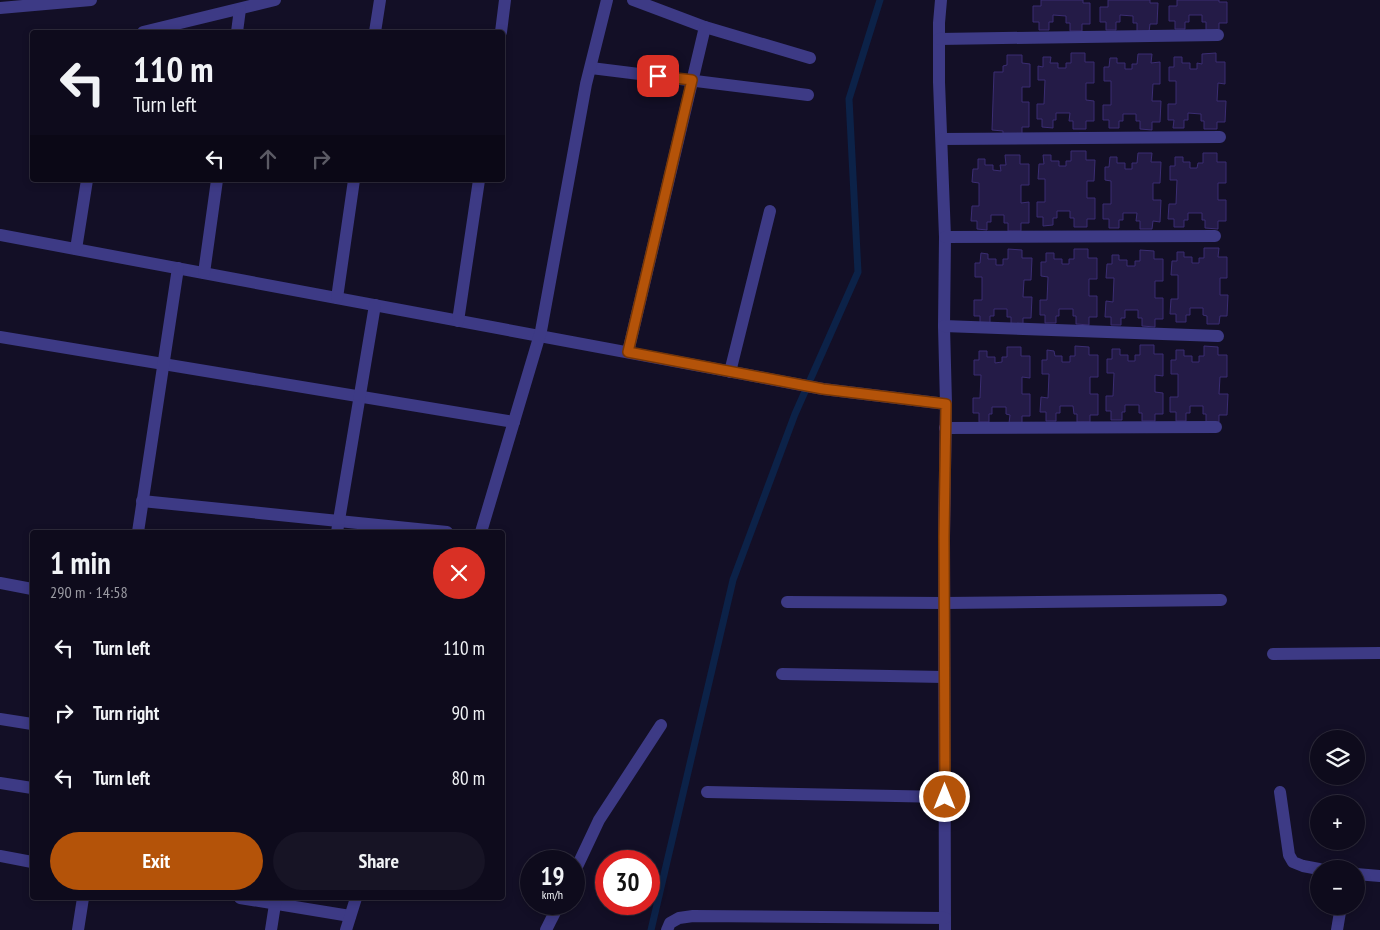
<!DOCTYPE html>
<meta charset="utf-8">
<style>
:root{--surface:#0e0b1c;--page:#171425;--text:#f1f3f6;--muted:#9b9ba3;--line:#2e2b3b;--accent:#b45309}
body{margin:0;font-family:"PT Sans Narrow",sans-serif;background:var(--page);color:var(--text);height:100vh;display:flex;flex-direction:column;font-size:19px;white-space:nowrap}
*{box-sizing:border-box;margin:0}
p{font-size:16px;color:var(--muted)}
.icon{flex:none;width:28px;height:28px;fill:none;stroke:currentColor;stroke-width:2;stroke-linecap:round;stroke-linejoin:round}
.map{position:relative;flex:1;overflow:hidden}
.details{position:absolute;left:30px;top:530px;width:475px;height:370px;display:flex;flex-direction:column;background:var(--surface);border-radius:5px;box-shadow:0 2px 8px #0003,0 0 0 1px var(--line)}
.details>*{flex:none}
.hud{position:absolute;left:30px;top:30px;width:475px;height:152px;border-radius:5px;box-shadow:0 2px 8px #0003,0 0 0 1px var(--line);background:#0e0b1c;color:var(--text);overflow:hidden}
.tools{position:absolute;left:1310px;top:730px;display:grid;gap:10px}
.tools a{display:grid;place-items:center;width:55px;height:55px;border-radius:50%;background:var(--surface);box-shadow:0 2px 8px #0003,0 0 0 1px var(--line);font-size:25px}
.speed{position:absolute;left:520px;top:850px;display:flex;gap:10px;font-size:25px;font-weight:700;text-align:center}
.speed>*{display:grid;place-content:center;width:65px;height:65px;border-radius:50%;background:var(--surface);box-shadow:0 2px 8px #0003,0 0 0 1px var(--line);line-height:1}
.speed small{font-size:12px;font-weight:400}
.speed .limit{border:8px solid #d22;background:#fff;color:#111}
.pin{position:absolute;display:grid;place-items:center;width:42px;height:42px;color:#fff;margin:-21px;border-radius:10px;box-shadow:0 2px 8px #0006}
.me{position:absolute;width:55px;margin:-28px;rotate:0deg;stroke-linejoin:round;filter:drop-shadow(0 0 4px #0008)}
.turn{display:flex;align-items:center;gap:18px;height:105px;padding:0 20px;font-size:22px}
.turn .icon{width:65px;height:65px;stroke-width:2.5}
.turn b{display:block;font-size:35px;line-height:42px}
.lanes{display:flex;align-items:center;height:48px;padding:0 20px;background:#0003;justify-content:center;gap:25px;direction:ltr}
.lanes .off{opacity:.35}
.round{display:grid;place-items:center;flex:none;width:52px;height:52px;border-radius:26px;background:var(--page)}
.headline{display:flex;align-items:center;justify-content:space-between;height:85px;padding:0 20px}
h1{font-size:30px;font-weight:800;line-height:38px}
.action{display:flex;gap:10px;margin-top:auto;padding:10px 20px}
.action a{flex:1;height:58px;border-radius:30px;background:var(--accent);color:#fff;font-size:20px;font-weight:800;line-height:58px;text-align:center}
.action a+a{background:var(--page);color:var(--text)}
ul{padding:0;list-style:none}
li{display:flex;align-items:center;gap:15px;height:65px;padding:0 20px}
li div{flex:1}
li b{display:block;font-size:19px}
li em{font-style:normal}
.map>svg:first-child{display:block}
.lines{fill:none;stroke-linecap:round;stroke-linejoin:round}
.stream{stroke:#0c2248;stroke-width:7}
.building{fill:#241b47;stroke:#3b2d73}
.street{stroke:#3d3a85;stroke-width:12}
.route-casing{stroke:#753606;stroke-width:12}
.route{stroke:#b45309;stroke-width:9}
</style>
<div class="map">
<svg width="1380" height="930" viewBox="0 0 1380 930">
<rect width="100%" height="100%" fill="#130f26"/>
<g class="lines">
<polyline class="stream" points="651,930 733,580 795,414 858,272 849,99 880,0"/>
</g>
<g class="building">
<polygon points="1041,0 1083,0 1083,3 1090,3 1090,24 1082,24 1082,31 1070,31 1070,23 1066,23 1066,16 1053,15 1053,22 1049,22 1049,30 1039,30 1039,22 1033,22 1033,6 1041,6"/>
<polygon points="1108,0 1150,0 1150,3 1158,3 1157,24 1150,24 1149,32 1137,32 1137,23 1133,23 1133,16 1120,15 1120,22 1116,22 1116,30 1106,30 1106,22 1100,22 1100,7 1108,7"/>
<polygon points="1177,0 1219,0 1219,2 1227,2 1227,23 1219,23 1219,31 1206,30 1206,22 1202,22 1202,15 1189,15 1189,22 1185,22 1185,29 1175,29 1175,21 1169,21 1169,6 1177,6"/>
<polygon points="1071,53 1085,53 1085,62 1094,62 1094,83 1086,83 1086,100 1094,101 1094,121 1086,121 1086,129 1073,129 1073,121 1069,121 1070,113 1056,113 1056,120 1053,120 1053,128 1042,127 1042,119 1037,119 1037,104 1044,104 1045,80 1038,80 1038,66 1043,67 1043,57 1051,57 1050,63 1058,63 1058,68 1066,68 1066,63 1071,63"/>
<polygon points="1216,53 1216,62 1225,62 1225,84 1218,83 1217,101 1226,101 1225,122 1217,122 1217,129 1204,129 1204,121 1201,121 1201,114 1188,113 1188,120 1184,120 1184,128 1173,128 1174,120 1168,120 1168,104 1176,104 1176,81 1169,81 1169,67 1174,67 1174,57 1182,57 1182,63 1190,63 1190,69 1197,69 1197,63 1202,64 1202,54"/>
<polygon points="1138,54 1152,54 1151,63 1160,62 1160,84 1153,84 1152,101 1161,101 1160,122 1152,122 1152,130 1140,129 1140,121 1136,121 1136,114 1123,114 1123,121 1119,121 1119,128 1109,128 1109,120 1103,120 1103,105 1111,105 1111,81 1104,81 1104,67 1109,67 1110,58 1117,58 1117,63 1125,63 1125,69 1132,69 1132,64 1137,64"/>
<polygon points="1007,55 1022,55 1022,63 1030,64 1030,87 1022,87 1022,102 1029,102 1029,127 1022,127 1022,136 1003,135 1003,131 992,130 994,72 1003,72 1003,66 1007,65"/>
<polygon points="1071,151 1086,151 1086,160 1095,160 1094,181 1087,181 1087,198 1095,198 1095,219 1087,219 1087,227 1074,227 1074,218 1070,218 1070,211 1057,211 1057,218 1053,218 1053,225 1043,226 1043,217 1037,217 1037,202 1045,202 1045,179 1038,179 1039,164 1044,164 1043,155 1051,155 1051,161 1059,161 1059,166 1066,166 1066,161 1071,161"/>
<polygon points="1138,153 1152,153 1151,162 1161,162 1160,183 1153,183 1153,200 1161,200 1160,222 1153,221 1152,229 1140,229 1140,221 1136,221 1137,213 1123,213 1123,220 1119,220 1119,228 1109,228 1109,219 1103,219 1103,204 1111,204 1111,181 1105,180 1105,167 1109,167 1110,157 1117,157 1117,163 1125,163 1125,169 1132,169 1132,163 1137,163"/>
<polygon points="1203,153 1217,153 1217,162 1226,162 1226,183 1218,183 1218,200 1226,200 1226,221 1218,221 1218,229 1205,228 1205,220 1202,220 1202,213 1188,213 1188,220 1184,220 1184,227 1174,227 1174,219 1168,219 1169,204 1176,204 1177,180 1170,180 1170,166 1175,166 1175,157 1183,157 1183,162 1190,162 1190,168 1197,168 1198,163 1203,163"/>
<polygon points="1005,155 1020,155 1020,164 1029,164 1029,185 1021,185 1021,203 1029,202 1029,223 1021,223 1021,231 1008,231 1008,223 1004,223 1004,215 991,215 991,222 987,222 987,230 977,229 977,221 971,221 972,206 979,206 979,183 972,182 973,169 978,169 978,159 985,159 985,165 993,165 993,170 1001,171 1000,165 1006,165"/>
<polygon points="1204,248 1219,248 1218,257 1227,257 1227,278 1220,278 1220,295 1228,295 1227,316 1220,316 1219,324 1207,324 1207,316 1203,315 1203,308 1190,308 1190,315 1186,315 1186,322 1176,322 1176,314 1170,314 1171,299 1178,299 1178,275 1171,275 1172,261 1177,261 1177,252 1184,252 1184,257 1192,257 1192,263 1199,263 1199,258 1204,258"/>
<polygon points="1008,249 1022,250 1022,258 1032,258 1031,280 1024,280 1023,297 1032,297 1031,318 1023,318 1023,325 1011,325 1011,317 1007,317 1007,309 994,309 994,316 990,316 990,324 980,324 980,316 974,316 974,300 982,300 982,277 975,277 975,263 980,263 981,253 988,254 988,259 996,259 996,265 1003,265 1003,259 1008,259"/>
<polygon points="1074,249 1088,249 1088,258 1097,258 1097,279 1089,279 1089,296 1097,296 1097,317 1089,317 1089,325 1076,324 1076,316 1073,316 1073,309 1059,309 1059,316 1056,316 1056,323 1045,323 1045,315 1040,315 1040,300 1047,300 1048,277 1041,276 1041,262 1046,262 1046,253 1054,253 1054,259 1062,259 1062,264 1069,264 1069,259 1074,259"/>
<polygon points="1140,250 1154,251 1154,259 1163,259 1163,281 1155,281 1155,298 1163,298 1163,319 1155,319 1155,327 1142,326 1142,318 1138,318 1138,310 1125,310 1125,318 1121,318 1121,325 1111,325 1111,317 1105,317 1106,301 1113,302 1114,278 1106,278 1107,264 1112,264 1112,255 1119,255 1119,260 1127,260 1127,266 1135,266 1135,261 1140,261"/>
<polygon points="1140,345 1154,345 1154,354 1163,354 1163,376 1155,375 1155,392 1163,393 1163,414 1155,414 1155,421 1142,421 1142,413 1139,413 1139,405 1125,405 1125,412 1122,412 1122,420 1111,420 1111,411 1106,411 1106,396 1113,396 1114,373 1107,373 1107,359 1112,359 1112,349 1120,349 1120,355 1128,355 1128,361 1135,361 1135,355 1140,355"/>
<polygon points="1075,346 1089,347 1089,355 1098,355 1098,377 1090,377 1090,394 1098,394 1098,415 1090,415 1090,422 1077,422 1077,414 1074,414 1073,406 1060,406 1060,413 1056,413 1056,421 1046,421 1046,412 1040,412 1041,397 1048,398 1049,374 1042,374 1042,360 1047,360 1047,350 1054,351 1055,356 1062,356 1062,362 1070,362 1070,356 1075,356"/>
<polygon points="1204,346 1218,347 1218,355 1227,355 1227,377 1220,377 1219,394 1228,394 1227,415 1219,415 1219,422 1206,422 1206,414 1203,414 1203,406 1190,406 1190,413 1186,413 1186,421 1176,421 1176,412 1170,412 1170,397 1178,397 1178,374 1171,374 1171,360 1176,360 1176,350 1184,350 1184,356 1192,356 1192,362 1199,362 1199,356 1204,356"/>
<polygon points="1007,347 1021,347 1021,356 1030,356 1030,378 1022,377 1022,394 1030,394 1030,416 1022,416 1022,423 1009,423 1010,415 1006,414 1006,407 992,407 992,414 989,414 989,422 979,422 979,413 973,413 973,398 980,398 981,375 974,375 974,360 979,360 979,351 987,351 987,357 995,357 995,363 1002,362 1002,357 1007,357"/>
</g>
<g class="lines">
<g class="street">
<polyline points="633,0 705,27 810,58"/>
<polyline points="941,0 939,23 939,82 945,237 944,326 946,404 944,537 945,930"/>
<polyline points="0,8 91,0"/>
<polyline points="143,32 275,0"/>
<polyline points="237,32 240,9"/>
<polyline points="375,32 380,0"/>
<polyline points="501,32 505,0"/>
<polyline points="939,39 1218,35"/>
<polyline points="591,68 808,95"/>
<polyline points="942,139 1220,137"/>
<polyline points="0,235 823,389 946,404"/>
<polyline points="945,237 1215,236"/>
<polyline points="76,249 87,180"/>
<polyline points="204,273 217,180"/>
<polyline points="337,298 354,180"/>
<polyline points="458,321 479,180"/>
<polyline points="944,326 1218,336"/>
<polyline points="0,337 514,422"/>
<polyline points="628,352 705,27"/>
<polyline points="730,372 770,211"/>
<polyline points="945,428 1216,427"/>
<polyline points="142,501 447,532"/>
<polyline points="138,532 178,268"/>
<polyline points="337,532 375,305"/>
<polyline points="481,532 541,331 586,84 607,0"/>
<polyline points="0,583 32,589"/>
<polyline points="787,602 944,603 1221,600"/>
<polyline points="1273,654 1380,653"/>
<polyline points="782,674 944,677"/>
<polyline points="0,719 32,724"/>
<polyline points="0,783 32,788"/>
<polyline points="707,792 945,797"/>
<polyline points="1280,792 1289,855 1293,862 1303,866 1319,869"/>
<polyline points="0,856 32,862"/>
<polyline points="574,873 599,820 661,725"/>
<polyline points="1356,874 1380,876"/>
<polyline points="240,898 350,916"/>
<polyline points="78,930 83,898"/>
<polyline points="271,930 276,898"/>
<polyline points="346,930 356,898"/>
<polyline points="546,930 559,904"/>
<polyline points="667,930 670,923 679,918 693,916 945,918"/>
<polyline points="1337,930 1341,906"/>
</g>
</g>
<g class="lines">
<defs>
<polyline id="route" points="658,76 692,80 628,352 823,389 946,404 944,537 945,797"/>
</defs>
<use href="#route" class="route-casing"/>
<use href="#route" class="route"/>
</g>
</svg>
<div class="tools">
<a><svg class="icon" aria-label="layers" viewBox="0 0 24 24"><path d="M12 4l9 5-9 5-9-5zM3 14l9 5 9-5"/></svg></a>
<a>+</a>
<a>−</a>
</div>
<div class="speed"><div>19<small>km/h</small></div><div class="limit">30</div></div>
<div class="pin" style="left:658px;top:76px;background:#d93025"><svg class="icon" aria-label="arrive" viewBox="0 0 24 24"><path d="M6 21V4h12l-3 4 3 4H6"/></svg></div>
<svg class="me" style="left:945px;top:797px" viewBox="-20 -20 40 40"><circle r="17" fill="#b45309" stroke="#fff" stroke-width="3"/><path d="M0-11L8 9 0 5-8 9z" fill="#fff"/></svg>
<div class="hud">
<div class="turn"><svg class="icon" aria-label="left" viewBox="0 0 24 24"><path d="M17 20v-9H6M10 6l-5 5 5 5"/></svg><div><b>110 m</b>Turn left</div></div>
<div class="lanes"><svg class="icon" aria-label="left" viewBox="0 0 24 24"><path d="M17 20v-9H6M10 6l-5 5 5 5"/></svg><svg class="icon off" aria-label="ahead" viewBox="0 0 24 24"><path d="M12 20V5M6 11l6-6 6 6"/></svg><svg class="icon off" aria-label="right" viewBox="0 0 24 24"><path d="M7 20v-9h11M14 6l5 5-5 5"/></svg></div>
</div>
<section class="details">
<div class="headline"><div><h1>1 min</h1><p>290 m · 14:58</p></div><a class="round" style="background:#d93025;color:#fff"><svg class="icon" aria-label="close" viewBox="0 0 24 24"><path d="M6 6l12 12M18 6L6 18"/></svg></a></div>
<ul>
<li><svg class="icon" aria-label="left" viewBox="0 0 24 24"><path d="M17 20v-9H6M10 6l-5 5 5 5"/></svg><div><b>Turn left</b></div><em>110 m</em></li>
<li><svg class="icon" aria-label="right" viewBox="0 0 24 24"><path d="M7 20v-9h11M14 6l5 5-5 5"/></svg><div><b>Turn right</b></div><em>90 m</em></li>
<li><svg class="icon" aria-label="left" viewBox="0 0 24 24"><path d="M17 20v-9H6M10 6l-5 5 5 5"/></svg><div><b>Turn left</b></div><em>80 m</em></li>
</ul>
<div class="action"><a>Exit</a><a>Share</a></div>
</section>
</div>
